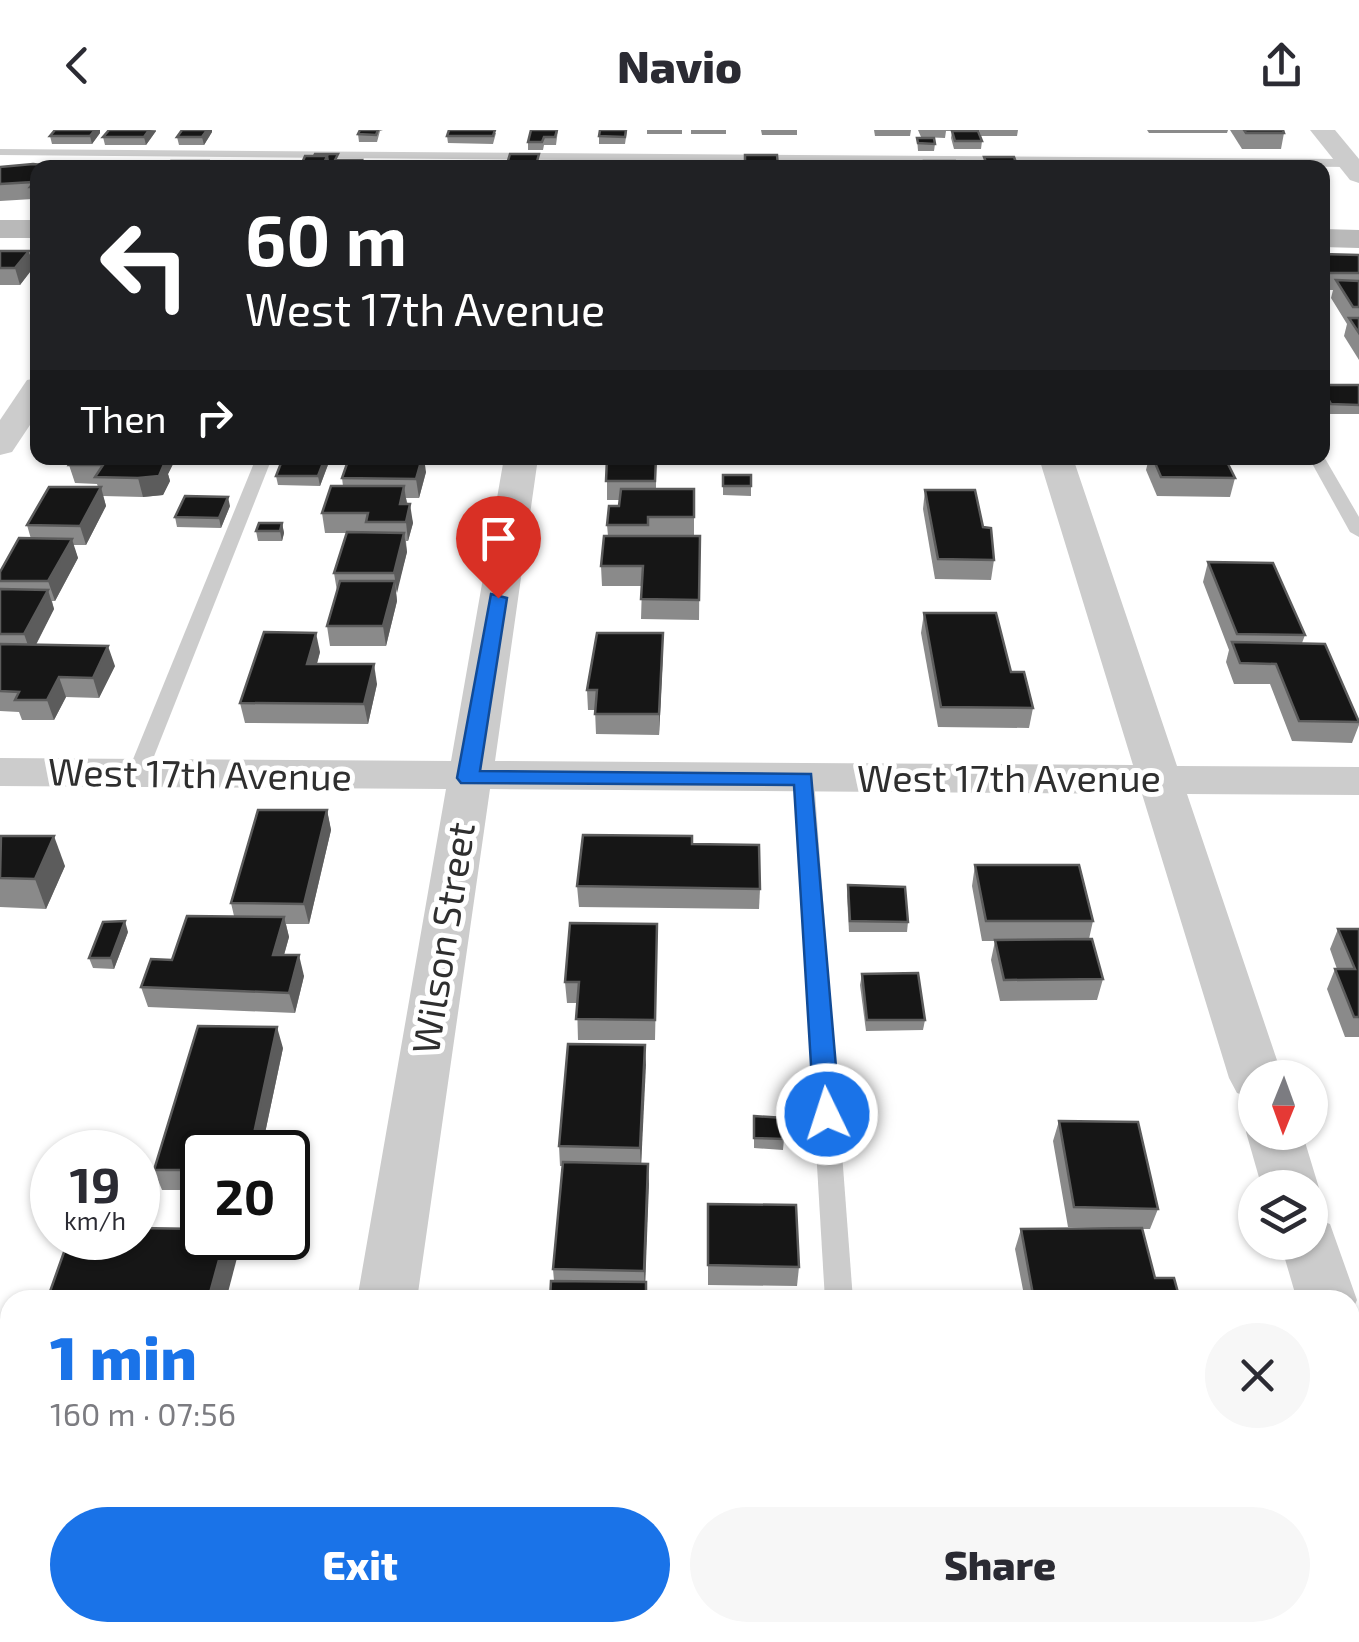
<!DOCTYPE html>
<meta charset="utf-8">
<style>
:root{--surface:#fff;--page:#f7f7f7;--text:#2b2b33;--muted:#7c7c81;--accent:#1a73e8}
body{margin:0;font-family:"Exo 2",sans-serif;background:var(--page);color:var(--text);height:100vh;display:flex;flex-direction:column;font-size:38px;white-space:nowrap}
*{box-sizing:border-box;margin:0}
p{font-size:32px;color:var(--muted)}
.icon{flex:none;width:55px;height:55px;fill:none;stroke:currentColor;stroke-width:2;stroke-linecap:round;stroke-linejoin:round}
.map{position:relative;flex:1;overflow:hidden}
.side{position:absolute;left:0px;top:1160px;width:1360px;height:352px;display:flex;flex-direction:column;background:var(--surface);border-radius:30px 30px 0 0;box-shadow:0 2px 8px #0004}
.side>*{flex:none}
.hud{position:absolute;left:30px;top:30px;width:1300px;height:305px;border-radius:20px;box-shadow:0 2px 8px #0004;background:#202124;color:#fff;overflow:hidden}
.needle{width:65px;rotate:181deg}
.tools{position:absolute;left:1238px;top:930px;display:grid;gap:20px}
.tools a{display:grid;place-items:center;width:90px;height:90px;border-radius:50%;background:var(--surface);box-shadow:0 2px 8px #0004;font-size:50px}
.speed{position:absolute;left:30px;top:1000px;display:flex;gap:20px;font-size:50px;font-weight:700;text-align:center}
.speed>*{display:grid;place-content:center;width:130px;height:130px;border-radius:50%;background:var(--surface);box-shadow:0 2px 8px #0004;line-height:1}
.speed small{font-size:25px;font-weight:400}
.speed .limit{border:5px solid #111;border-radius:15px;background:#fff;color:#111}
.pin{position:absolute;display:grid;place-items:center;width:85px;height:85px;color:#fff;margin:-102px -42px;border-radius:50% 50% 50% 0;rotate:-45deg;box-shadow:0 0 10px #0007}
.pin .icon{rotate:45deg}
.me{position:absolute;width:110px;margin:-55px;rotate:356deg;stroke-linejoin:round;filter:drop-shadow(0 0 8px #0008)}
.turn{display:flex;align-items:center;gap:35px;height:210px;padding:0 50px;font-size:45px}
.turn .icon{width:130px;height:130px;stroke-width:2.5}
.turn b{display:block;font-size:70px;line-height:85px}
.then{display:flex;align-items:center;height:95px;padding:0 50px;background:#0003;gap:20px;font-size:38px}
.round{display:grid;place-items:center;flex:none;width:105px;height:105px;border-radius:52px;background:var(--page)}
.head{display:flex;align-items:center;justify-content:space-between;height:170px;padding:0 50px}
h1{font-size:60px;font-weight:800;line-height:75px;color:var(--accent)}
.action{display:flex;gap:20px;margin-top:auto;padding:20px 50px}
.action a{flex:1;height:115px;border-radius:60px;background:var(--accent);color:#fff;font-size:40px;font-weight:800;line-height:115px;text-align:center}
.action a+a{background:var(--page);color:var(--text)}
header{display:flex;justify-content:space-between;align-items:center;height:130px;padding:0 50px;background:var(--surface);font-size:45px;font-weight:800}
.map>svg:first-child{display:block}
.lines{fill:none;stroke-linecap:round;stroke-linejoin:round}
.lane{fill:#ccc;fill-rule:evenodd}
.street{fill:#ccc;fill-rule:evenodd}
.secondary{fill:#b9b9b9;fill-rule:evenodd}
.wall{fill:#8a8a8a}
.shaded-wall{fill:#5c5c5c}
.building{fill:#161616;stroke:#5c5c5c;stroke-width:2.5}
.route{fill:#1a73e8;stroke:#114b97;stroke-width:2.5}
.labels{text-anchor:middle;stroke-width:10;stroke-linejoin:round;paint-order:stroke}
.street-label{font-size:38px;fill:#2f2f2f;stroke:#fff}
</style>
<header><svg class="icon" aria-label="back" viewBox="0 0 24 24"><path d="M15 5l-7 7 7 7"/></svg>Navio<svg class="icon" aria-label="share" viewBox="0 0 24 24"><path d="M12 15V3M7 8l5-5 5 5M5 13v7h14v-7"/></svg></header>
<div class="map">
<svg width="1359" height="1512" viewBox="0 0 1359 1512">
<rect width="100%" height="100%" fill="#fff"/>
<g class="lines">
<g class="lane">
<polygon points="0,19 1349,29 1355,33 1349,37 0,25"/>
<polygon points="1323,325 1359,387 1359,407 1350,402 1309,328"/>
<polygon points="256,328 272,328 147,644 137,651 130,649 127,644"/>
<polygon points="804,642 814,649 853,1170 825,1170 794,649"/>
<polygon points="845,1502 879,1502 880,1512 846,1512"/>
</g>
<g class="street">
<polygon points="1310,0 1335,0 1359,29 1359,53 1350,50"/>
<polygon points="38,248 38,283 12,322 0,325 0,290 27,250"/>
<polygon points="504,328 538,328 495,631 1133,635 1039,328 1073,328 1177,636 1359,637 1359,665 1187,664 1283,948 1255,948 1255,969 1237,963 1229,948 1142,664 490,659 417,1170 357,1170 446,659 0,656 0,628 451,631"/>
<polygon points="1254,986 1255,1002 1302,1002 1319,1058 1311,1075 1310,1058 1262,1058 1246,1002"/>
<polygon points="1310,1087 1330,1094 1357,1170 1350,1185 1350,1170 1297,1170 1280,1112 1310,1112"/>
<polygon points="1350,1212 1359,1216 1359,1298 1350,1295"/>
<polygon points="301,1502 371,1502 370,1512 298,1512"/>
</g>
<g class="secondary">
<rect x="0" y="90" width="38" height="18"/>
<polygon points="1322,99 1359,100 1359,118 1322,117"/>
</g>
</g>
<g class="wall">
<polygon points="109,0 156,0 156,1 146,15 105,15 103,7"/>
<polygon points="182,0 212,0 212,2 204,15 179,15 177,7"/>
<polygon points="360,0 383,0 380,1 377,12 359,12 358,4"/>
<polygon points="531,0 558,0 556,15 544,15 543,20 528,20 528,12"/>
<polygon points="627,0 625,14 599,14 599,6"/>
<rect x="647" y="0" width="35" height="4"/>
<rect x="691" y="0" width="35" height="4"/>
<polygon points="761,0 797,0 797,5 762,5"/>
<polygon points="874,0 911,0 910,6 875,6"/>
<polygon points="918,0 967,0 982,11 981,19 954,19 951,8 952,1 946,1 945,8 921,7"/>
<polygon points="979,0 1018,0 1017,6 981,6"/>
<polygon points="1147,0 1228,0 1227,3 1149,3"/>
<polygon points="1230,0 1283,0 1284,3 1281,19 1242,19"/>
<polygon points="100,3 92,14 52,14 50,6"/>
<polygon points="496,3 493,14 448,13 447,6"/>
<polygon points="917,8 935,14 934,21 918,21"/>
<polygon points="539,32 538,38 507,38 507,34"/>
<polygon points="0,37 38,38 38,73 34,73 33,69 0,71"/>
<polygon points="0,121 29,121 33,138 20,155 0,155"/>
<polygon points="1322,124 1359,125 1359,230 1344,206 1347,194 1331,168 1333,160 1322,160"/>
<polygon points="1322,255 1359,255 1359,284 1328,284 1322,273"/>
<polygon points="74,328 174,328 175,330 168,344 170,351 163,365 143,367 103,366 106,376 86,415 73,415 78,428 55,471 52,471 54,479 36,515 115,536 99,568 66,567 54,590 22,590 19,582 0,581 0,442 31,409 27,395 98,357 97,354 75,353 69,335"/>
<polygon points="283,328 328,328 329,332 320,356 278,355 276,346"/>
<polygon points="607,328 679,328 679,329 656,329 656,359 694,359 694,406 700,406 699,490 641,489 642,456 602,456 601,436 608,406 607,395 619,376 620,370 607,370"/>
<polygon points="1149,328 1225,328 1235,348 1230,367 1157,366 1146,340"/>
<polygon points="426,342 419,368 406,368 413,393 408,411 406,411 407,422 396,463 397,471 386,516 330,516 327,496 337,461 334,443 347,403 325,403 322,383 343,356 342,348"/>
<polygon points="723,345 751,345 751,366 723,365"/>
<polygon points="925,360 983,397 994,430 991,450 935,449 923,379"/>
<polygon points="230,376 221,398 177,397 175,387"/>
<polygon points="282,393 284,403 282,411 258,411 256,401"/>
<polygon points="1208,432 1305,505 1302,513 1359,590 1359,595 1352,613 1292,611 1270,554 1234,554 1226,532 1229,520 1203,452"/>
<polygon points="924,483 1011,542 1033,578 1029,598 938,597 921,503"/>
<polygon points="663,503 659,605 596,604 595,580 588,580 587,560"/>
<polygon points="320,522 317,534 377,554 368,594 245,593 240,573"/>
<polygon points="327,680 331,700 309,794 286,794 289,807 284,825 304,846 295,883 148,877 141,857 172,830 234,786 231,773"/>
<polygon points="0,708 65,736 46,779 0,777"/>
<polygon points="692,714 760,759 759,779 579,777 577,756"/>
<polygon points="975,735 1093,791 1089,809 1103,849 1097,870 1000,871 991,830 995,811 982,811 972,756"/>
<polygon points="848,755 908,792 907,802 849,802 847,766"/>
<polygon points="1338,799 1359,799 1359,907 1345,907 1327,859 1335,839 1337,839 1330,819"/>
<polygon points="128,802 114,839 93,838 89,828"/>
<polygon points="657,814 655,910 578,910 577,873 567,873 565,852"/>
<polygon points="862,844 925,890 923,900 866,901 860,855"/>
<polygon points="645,915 641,1034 648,1034 645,1152 647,1170 550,1170 554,1151 553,1139 563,1036 560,1036 559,1016"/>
<polygon points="283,918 261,1022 202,1022 202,1060 162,1060 154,1040"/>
<polygon points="754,986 784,1009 783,1020 754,1018"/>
<polygon points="1059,991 1158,1079 1150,1099 1142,1099 1155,1148 1180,1170 1025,1170 1015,1119 1021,1099 1132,1098 1068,1097 1053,1011"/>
<polygon points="708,1074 799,1137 797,1156 708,1155"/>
</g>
<g class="shaded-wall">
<polygon points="95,0 100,0 100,3 92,14 90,6"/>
<polygon points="149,0 156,1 146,15 144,7"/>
<polygon points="207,0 212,0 212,2 204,15 202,7"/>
<polygon points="29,121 33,138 20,155 15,138"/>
<polygon points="162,328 174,328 175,330 168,344 170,351 163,365 143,367 138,348 160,332"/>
<polygon points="325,328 328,328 329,332 320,356 318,346"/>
<polygon points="422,328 424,328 426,342 419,368 416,349"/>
<polygon points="404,356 407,375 400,374"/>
<polygon points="101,357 106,376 86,415 80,396"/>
<polygon points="228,367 230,376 221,398 219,388"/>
<polygon points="410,374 413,393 408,411 406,392"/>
<polygon points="282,393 284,403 282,411 280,401"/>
<polygon points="404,403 407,422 397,463 394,443"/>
<polygon points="72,409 78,428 55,471 48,451"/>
<polygon points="395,451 397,471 386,516 383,496"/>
<polygon points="48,460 54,479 31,524 24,504"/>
<polygon points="316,503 320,522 311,554 307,534"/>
<polygon points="663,503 663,523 659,605 659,584"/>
<polygon points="108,516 115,536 99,568 93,548"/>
<polygon points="374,534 377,554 368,594 364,574"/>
<polygon points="59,547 66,567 54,590 47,570"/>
<polygon points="327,680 331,700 309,794 304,774"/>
<polygon points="54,706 65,736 46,779 35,749"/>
<polygon points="284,787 289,807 278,846 273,825"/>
<polygon points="125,791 128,802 114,839 111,828"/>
<polygon points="299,825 304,846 295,883 289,863"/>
<polygon points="277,897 283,918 261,1022 250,1022"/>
<polygon points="645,915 646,935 641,1038 640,1018"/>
<polygon points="648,1034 649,1054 645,1160 644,1141"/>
<polygon points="225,1108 230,1108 237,1128 226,1170 208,1170"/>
<polygon points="112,1502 134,1502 131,1512 111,1512 110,1510"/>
</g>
<g class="building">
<polygon points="55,0 95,0 90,6 50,6"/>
<polygon points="109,0 149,0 144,7 103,7"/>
<polygon points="182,0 207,0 202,7 177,7"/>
<polygon points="360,0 378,0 376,5 358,4"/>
<polygon points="449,0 495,0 493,6 447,6"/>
<polygon points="531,0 557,0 555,7 544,7 542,12 528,12"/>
<polygon points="600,0 626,0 625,7 599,6"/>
<polygon points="1244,0 1283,0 1284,3 1246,3"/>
<polygon points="952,1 978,1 982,11 955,11"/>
<polygon points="917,8 934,8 935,14 918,13"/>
<polygon points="315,24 338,24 334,32 328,32 327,26 314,26"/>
<polygon points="510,24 539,24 536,35 507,34"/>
<polygon points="745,25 777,25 778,37 745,37"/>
<polygon points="305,26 327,26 322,38 300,38"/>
<polygon points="984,27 1014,27 1018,38 988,38"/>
<polygon points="337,30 362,30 359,37 334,38"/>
<polygon points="171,31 208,31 204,38 166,38"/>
<polygon points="924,31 955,31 957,38 925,38"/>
<polygon points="33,34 69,38 38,38 38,57 30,57 34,52 0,54 0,37"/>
<polygon points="0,121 29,121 15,138 0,138"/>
<polygon points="1322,124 1359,125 1359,143 1322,143"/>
<polygon points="1336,150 1359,151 1359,177 1353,177"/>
<polygon points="1349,188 1359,188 1359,203"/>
<polygon points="1322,255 1359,255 1359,275 1331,274 1322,258"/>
<polygon points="74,328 162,328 160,332 165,332 159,346 138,348 95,347 103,335 69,335"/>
<polygon points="283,328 325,328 318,346 276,346"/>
<polygon points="349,328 422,328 416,349 342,348"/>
<polygon points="607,328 656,328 655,351 606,351"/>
<polygon points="1153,328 1225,328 1235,348 1161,347"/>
<rect x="723" y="345" width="28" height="11"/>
<polygon points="331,356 404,356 400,374 410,374 406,392 366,392 368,383 322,383"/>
<polygon points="49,357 101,357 80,396 27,395"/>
<polygon points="621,359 694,359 694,387 648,387 648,395 607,395 609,376 619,376"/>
<polygon points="925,360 975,360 983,397 991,398 994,430 938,429"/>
<polygon points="185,366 228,367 219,388 175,387"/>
<polygon points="259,393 282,393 280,401 256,401"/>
<polygon points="347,402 404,403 394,443 334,443"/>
<polygon points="604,406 700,406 699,470 641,469 643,436 601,436"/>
<polygon points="19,408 72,409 48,451 0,451 0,442"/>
<polygon points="1208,432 1273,433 1305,505 1237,504"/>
<polygon points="340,451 395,451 383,496 327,496"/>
<polygon points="0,459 48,460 24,504 0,504"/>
<polygon points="924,483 996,483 1011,542 1024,542 1033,578 941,577"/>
<polygon points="264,502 316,503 307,534 374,534 364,574 240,573"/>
<polygon points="597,503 663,503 659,584 595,584 597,560 587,560"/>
<polygon points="1232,512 1325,514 1359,592 1299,591 1276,534 1240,533"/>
<polygon points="0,514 108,516 93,548 59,547 47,570 15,570 19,562 0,561"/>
<polygon points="258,680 327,680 304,774 231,773"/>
<polygon points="583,705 692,706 692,714 759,715 760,759 577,756"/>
<polygon points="1,706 54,706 35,749 0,748"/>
<polygon points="975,735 1079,735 1093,791 986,791"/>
<polygon points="848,755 905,757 908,792 850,791"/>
<polygon points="187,786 284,787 273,825 299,825 289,863 141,857 151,829 172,830"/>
<polygon points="125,791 111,828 89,828 103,792"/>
<polygon points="570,793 657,794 655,890 576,889 579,852 565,852"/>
<polygon points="1338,799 1359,799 1359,887 1354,887 1335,839 1355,839"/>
<polygon points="1092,809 1103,849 1004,850 995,810"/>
<polygon points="918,843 925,890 867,890 862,844"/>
<polygon points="198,896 277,897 250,1022 202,1022 202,1040 154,1040"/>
<polygon points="568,914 645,915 640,1018 559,1016"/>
<polygon points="754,986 784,988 784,1009 754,1008"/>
<polygon points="1059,991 1138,992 1158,1079 1074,1077"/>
<polygon points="563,1032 648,1034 644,1141 553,1139"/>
<polygon points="708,1074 796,1075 799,1137 708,1135"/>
<polygon points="138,1098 202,1099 202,1108 225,1108 208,1170 47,1170 69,1108 138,1108"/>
<polygon points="1142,1098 1155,1148 1174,1148 1180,1170 1034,1170 1021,1099"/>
<polygon points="551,1151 646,1152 646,1170 550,1170"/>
<polygon points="0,1341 10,1341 10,1502 112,1502 110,1510 91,1509 90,1512 0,1512"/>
<polygon points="527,1502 635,1502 635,1512 526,1512"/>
<rect x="727" y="1502" width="79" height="10"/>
</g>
<polygon class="route" points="491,464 507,468 480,641 811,644 840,984 836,991 827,994 814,984 794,655 461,653 457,648"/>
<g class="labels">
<g class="street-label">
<text transform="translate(200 645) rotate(1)" y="13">West 17th Avenue</text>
<text x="1009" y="662">West 17th Avenue</text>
<text transform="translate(444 808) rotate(-81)" y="13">Wilson Street</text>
</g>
</g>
</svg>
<div class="tools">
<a><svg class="needle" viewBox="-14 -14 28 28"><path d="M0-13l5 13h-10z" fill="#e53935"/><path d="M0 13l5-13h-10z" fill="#7c7c81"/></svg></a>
<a><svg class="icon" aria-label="layers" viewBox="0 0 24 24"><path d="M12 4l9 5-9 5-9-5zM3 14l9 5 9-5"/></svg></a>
</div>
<div class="speed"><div>19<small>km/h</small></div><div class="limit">20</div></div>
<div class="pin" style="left:498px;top:468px;background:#d93025"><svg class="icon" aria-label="arrive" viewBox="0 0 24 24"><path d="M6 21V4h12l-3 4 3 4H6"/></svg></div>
<svg class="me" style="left:827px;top:984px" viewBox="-20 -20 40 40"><circle r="17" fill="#1a73e8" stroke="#fff" stroke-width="3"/><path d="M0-11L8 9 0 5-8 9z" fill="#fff"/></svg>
<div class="hud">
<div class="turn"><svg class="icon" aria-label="left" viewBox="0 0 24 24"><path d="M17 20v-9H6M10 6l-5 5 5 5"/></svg><div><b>60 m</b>West 17th Avenue</div></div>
<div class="then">Then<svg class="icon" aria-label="right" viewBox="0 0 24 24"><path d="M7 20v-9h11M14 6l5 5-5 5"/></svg></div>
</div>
<section class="side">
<div class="head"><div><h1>1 min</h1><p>160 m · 07:56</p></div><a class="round"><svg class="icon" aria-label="close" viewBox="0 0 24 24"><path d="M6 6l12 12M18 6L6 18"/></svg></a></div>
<div class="action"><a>Exit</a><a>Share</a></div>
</section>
</div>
